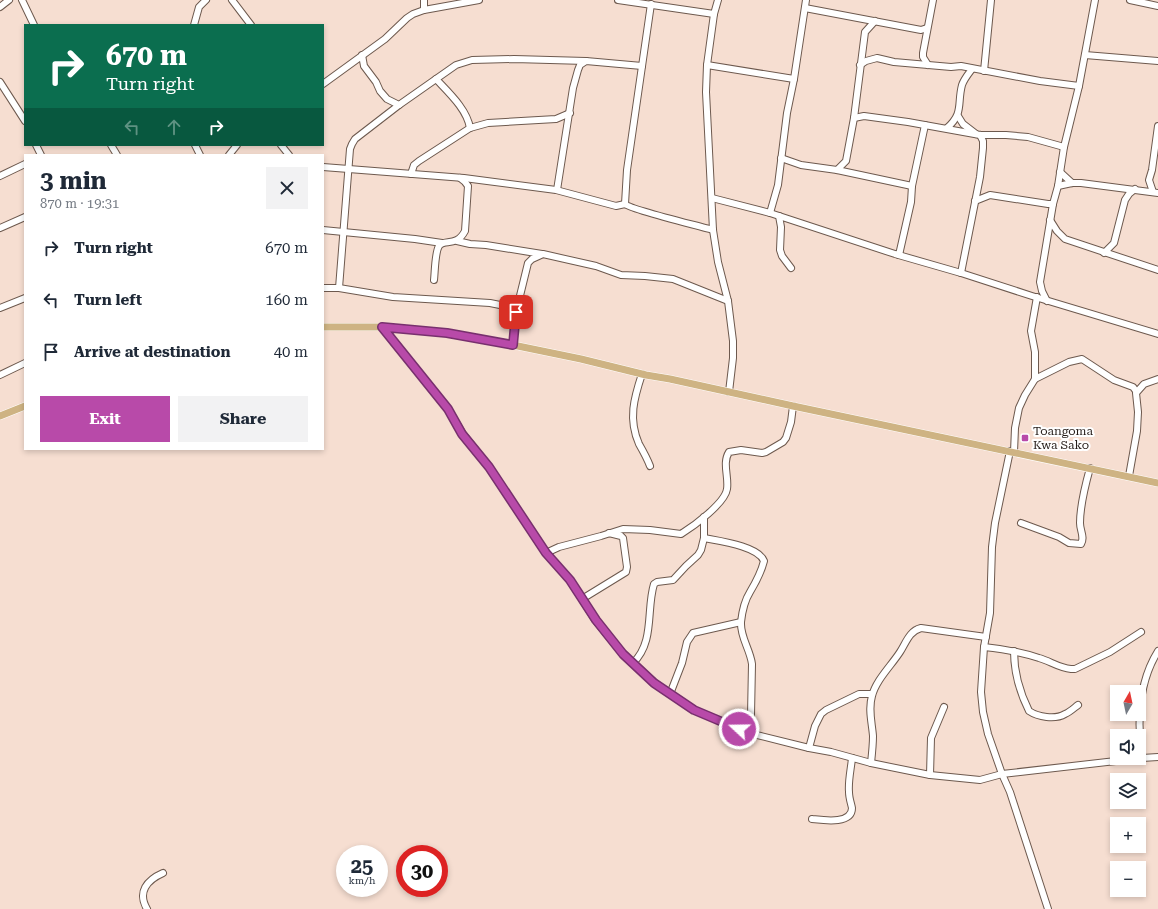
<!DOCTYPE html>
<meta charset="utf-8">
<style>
:root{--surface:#fff;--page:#f2f2f3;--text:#1f2937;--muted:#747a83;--accent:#b84aa9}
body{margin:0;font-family:"Roboto Serif",serif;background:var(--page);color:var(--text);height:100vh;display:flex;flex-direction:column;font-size:15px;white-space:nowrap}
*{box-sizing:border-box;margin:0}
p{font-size:13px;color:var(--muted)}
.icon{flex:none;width:22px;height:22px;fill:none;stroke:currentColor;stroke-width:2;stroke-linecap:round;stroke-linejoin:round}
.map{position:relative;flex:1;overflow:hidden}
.sheet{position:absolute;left:24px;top:154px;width:300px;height:296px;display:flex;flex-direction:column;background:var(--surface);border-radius:0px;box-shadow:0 2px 6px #0003}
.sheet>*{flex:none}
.guide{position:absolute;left:24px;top:24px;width:300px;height:122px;border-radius:0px;box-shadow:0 2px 6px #0003;background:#0b6e4f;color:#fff;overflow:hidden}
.needle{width:26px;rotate:9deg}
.fabs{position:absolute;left:1110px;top:685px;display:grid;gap:8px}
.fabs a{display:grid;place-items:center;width:36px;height:36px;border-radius:0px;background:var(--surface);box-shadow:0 2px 6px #0003;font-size:20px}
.speed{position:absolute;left:336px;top:845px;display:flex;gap:8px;font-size:20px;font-weight:700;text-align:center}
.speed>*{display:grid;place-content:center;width:52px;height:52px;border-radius:50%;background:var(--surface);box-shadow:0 2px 6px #0003;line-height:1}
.speed small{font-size:10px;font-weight:400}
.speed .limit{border:6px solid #d22;background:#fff;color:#111}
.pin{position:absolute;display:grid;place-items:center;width:34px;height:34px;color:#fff;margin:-17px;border-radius:8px;box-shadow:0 2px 6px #0006}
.me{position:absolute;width:44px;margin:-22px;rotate:291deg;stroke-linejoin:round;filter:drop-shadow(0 0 3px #0008)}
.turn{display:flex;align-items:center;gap:14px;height:84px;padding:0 16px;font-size:18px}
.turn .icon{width:52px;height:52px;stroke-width:2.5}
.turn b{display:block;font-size:28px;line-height:34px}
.lanes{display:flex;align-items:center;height:38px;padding:0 16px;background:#0003;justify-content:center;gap:20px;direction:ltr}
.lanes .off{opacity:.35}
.round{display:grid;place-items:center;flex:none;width:42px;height:42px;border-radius:0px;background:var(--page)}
.overview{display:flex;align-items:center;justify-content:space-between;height:68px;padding:0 16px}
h1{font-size:24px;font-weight:700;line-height:30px}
.button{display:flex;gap:8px;margin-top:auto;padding:8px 16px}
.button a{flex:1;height:46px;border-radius:0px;background:var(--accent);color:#fff;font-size:16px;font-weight:700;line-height:46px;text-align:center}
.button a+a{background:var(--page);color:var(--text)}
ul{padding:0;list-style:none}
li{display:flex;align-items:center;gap:12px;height:52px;padding:0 16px}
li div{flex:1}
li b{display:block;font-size:15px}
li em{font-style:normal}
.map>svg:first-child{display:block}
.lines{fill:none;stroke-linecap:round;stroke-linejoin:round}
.minor-casing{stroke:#6d594e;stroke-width:8}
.major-casing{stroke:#fff;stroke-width:8}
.minor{stroke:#fff;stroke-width:6}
.major{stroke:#ceb383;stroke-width:7}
.route-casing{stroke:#78306e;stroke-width:10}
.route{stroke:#b84aa9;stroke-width:7}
.poi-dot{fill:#b84aa9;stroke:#fff;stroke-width:1.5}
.labels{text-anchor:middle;stroke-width:4;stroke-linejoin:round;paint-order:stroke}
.poi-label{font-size:12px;fill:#251d19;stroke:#fff;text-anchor:start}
</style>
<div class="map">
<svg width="1158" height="909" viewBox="0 0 1158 909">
<rect width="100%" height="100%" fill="#f6ded1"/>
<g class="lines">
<defs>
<g id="minor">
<polyline points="22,0 34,25"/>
<polyline points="232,0 251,25"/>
<polyline points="618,0 714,14"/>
<polyline points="718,0 714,14 707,65 706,92 713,230 718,262 728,301 733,341 733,358 729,392"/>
<polyline points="1130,0 1158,6"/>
<path d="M651,4L627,170L625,204C631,210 700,226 713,230"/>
<polyline points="0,7 9,0"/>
<polyline points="805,8 921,30 927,28"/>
<polyline points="424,10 479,0"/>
<polyline points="194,25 199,7 206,0"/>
<polyline points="362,55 364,66 376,82 380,91 387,99 399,105 456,65 472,60 514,59 586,61"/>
<polyline points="1085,55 1158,61"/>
<polyline points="707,65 794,79"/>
<polyline points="860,65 866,61 877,58 894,62 951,67 961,66 1040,81 1079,86"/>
<polyline points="928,65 923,57 923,53 933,0"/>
<polyline points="984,71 991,0"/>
<path d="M436,79C448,92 467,109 470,128"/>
<polyline points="0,82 25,121"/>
<polyline points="323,84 385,39 407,18 413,14 424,10 424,0"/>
<polyline points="958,116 963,124 976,134"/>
<polyline points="854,118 864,116 908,122 980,135 1006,135 1028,137 1064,147"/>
<path d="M947,128C964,113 957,104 962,85C964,79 969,73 972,69"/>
<polyline points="36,145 41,155"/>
<polyline points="111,145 117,155"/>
<polyline points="195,145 200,155"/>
<polyline points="281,145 289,155"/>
<polyline points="229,155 237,145"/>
<polyline points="781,158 801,165 837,170 912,186"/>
<polyline points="323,167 464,178 556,190 616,206 625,204"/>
<polyline points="837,170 846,161 854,118 865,32 875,21"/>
<polyline points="1060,172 1072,183"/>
<polyline points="411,174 414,165 419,161 470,128 488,123 556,119 570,113"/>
<polyline points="0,176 25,164"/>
<polyline points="1058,186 1072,183 1081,183 1158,193"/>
<polyline points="557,190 573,88 578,70 580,65 586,61 642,66"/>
<polyline points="1153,192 1149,180 1152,170 1158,126"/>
<polyline points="712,198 770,213 895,254 961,273 1032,296 1158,334"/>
<polyline points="975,201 990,195 1048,204 1053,204"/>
<polyline points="770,213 778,185 787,113 794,79 806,0"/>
<polyline points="779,216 781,227 780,250 782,256 791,268"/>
<polyline points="1050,220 1057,231 1065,239 1158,270"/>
<polyline points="0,228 25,217"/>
<polyline points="323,230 415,239 442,243"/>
<polyline points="457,241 470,244 486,245 542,254"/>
<polyline points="1104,253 1114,243 1125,200 1129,194 1135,189"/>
<polyline points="899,255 911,202 912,186 925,125"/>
<polyline points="961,273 980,177 983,148 983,141 980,135"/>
<path d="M434,280C435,271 435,252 439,246C444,238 456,248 465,231L468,186L465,182L460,178"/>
<polyline points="323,288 339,288 393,297 490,303 505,306 516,312"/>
<polyline points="339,288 350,149 352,144 355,139 399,105"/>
<polyline points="1047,301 1042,291 1040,282 1053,204 1058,186 1064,147 1079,86 1095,0"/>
<polyline points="0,308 25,298"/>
<polyline points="382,327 448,409 463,434 489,467 546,553 570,580 595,620 623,654 655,683 694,710 749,733 809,748 831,752 871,763 930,775 980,780 1002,774 1142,758 1158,757"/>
<polyline points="513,345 516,312 528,263 532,259 543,254 596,266 621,275 645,276 673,279 728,301"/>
<path d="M642,374C634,398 628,419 639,444C643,451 647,458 650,466"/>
<polyline points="0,375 25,363"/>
<polyline points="1035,379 1069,362 1082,359 1114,380 1133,387 1136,391"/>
<polyline points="1010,451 995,523 992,547 990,613 984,647 981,692 983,712 988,734 1002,774 1010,792 1048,909"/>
<polyline points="1014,452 1015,428 1019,408 1025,395 1035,379 1035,352 1031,331 1037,297"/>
<polyline points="1129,476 1137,431 1138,412 1136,393 1144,384 1158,379"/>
<path d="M1021,523L1059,537L1069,543L1081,544C1085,537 1080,531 1080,523C1080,505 1085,486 1090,468"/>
<path d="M704,538C719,541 758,546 764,561C761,573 756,582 750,592C745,600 742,613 741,622C740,637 750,649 752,664L751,715L749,733"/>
<path d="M546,553L559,547L601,536L623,529L650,530L681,534C694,526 725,503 727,489C729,477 722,463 729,452L741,450L762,453L766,452L783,442L786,438L791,422L793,406"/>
<polyline points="582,599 626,572 627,567 623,538 621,536 609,533"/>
<path d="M984,647C1003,649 1021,652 1039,658C1050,661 1059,668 1071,669H1075L1110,652L1141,632"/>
<path d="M1014,651C1014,673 1019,691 1029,711C1038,717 1055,720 1065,714C1070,712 1074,708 1078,705"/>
<path d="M633,663C655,642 646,610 654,584L657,582L673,580L686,566L698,555L701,550L704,538V517"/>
<polyline points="670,694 682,663 687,642 693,633 741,622"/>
<polyline points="809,748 815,726 821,714 826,710 859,694 872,694"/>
<path d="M1142,758C1137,722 1138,683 1158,651"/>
<path d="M871,763C872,754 873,745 873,736C872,723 868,709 872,696C876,680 891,666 900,652C906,643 909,631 921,628L986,637"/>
<polyline points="930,775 931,738 944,707"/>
<path d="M812,819C822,820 852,825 852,808C851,803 849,798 849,792C848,781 851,769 852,758"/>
<path d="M147,909C137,892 147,880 163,873"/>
</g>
<g id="major">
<polyline points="323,327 382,327 447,333 513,345 581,359 646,375 670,379 793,406 1158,483"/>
<polyline points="0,416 25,406"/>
</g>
</defs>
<use href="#minor" class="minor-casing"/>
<use href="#major" class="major-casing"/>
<use href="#minor" class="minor"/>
<use href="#major" class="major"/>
</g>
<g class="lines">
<defs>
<polyline id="route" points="516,312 513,345 447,333 382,327 448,409 462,434 489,467 546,553 570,580 596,620 623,654 654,683 694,710 739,729"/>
</defs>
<use href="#route" class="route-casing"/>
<use href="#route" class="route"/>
</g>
<rect class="poi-dot" x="1021" y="434" width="8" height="8" rx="2"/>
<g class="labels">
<g class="poi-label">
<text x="1033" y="435">Toangoma<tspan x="1033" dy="14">Kwa Sako</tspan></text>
</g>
</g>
</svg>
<div class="fabs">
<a><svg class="needle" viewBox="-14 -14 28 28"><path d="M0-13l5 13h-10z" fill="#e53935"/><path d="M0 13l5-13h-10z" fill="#747a83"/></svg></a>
<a><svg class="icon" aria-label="sound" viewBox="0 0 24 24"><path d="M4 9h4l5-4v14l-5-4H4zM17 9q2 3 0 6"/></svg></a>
<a><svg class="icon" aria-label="layers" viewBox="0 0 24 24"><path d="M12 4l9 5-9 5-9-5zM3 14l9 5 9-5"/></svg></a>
<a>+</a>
<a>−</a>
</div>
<div class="speed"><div>25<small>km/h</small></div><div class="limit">30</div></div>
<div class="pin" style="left:516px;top:312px;background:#d93025"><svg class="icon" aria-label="arrive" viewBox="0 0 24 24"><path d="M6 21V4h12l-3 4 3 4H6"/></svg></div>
<svg class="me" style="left:739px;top:729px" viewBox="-20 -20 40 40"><circle r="17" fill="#b84aa9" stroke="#fff" stroke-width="3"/><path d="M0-11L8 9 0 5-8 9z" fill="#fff"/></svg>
<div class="guide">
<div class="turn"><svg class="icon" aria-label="right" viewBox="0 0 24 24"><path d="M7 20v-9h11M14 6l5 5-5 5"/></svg><div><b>670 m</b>Turn right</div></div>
<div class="lanes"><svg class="icon off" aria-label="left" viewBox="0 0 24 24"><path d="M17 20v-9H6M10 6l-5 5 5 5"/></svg><svg class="icon off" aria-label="ahead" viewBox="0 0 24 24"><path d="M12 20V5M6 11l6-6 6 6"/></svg><svg class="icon" aria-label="right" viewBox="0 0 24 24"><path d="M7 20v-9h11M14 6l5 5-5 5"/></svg></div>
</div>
<section class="sheet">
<div class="overview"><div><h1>3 min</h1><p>870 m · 19:31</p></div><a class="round"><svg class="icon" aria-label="close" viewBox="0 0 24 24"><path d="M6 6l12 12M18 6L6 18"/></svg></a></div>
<ul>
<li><svg class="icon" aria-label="right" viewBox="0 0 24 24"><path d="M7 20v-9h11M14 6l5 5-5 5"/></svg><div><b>Turn right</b></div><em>670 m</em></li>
<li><svg class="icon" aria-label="left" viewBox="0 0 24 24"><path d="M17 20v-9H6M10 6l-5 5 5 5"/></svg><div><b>Turn left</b></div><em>160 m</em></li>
<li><svg class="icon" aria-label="arrive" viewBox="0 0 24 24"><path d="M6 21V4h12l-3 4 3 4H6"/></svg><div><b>Arrive at destination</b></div><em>40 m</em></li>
</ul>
<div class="button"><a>Exit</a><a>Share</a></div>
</section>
</div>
